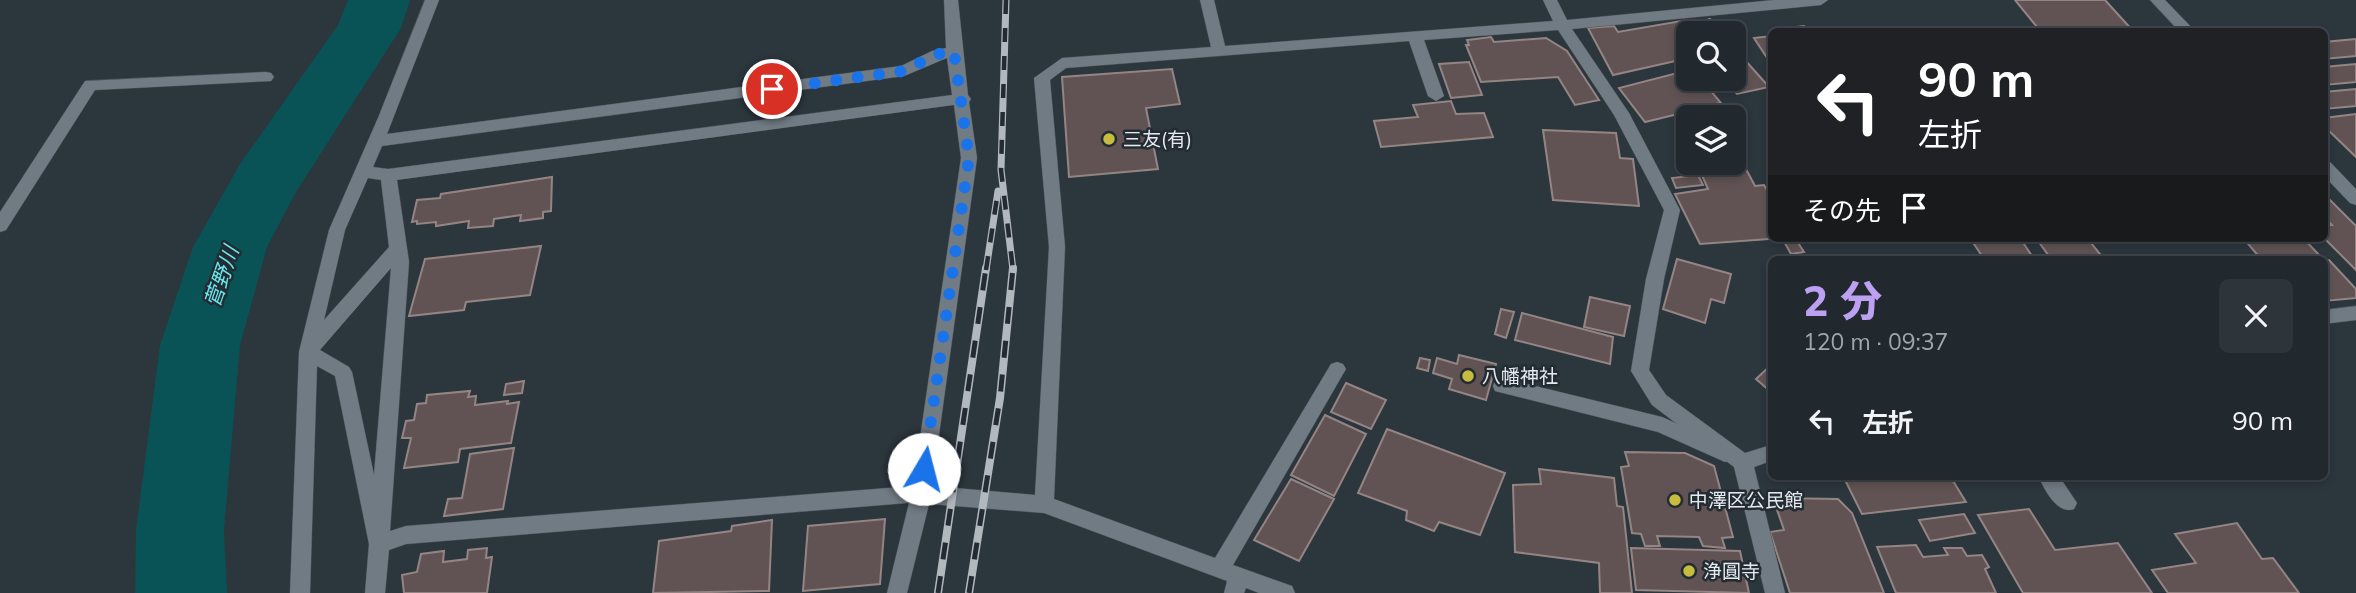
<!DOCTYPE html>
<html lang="ja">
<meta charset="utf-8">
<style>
:root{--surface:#21282e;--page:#2d343a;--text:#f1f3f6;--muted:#a2a6aa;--line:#3e444a;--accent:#bca0f2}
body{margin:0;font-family:Mulish,"Noto Sans JP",sans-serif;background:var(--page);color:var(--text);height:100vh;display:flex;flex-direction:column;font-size:26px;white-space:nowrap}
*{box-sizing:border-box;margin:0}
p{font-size:23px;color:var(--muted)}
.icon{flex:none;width:38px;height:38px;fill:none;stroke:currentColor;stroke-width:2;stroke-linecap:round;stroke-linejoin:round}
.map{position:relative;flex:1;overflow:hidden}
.side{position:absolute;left:1768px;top:256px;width:560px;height:224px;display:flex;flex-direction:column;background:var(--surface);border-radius:10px;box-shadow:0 4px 10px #0003,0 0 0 2px var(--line)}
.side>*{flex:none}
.guide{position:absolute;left:1768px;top:28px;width:560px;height:214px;border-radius:10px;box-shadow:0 4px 10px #0003,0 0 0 2px var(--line);background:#202124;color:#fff;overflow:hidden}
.tools{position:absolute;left:1676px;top:21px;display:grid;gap:14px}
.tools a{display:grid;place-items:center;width:70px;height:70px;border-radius:10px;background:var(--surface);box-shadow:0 4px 10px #0003,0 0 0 2px var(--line);font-size:35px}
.pin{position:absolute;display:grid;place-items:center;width:60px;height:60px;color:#fff;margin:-30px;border:4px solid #fff;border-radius:50%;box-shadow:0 2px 7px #0007}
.me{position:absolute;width:77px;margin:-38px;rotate:8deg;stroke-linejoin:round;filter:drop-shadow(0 0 5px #0008)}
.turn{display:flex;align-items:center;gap:24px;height:147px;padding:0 35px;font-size:32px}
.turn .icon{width:91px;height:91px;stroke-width:2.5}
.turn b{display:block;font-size:49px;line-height:60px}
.then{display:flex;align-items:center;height:66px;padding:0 35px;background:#0003;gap:14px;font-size:26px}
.round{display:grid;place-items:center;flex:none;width:74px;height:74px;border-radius:10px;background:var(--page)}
.head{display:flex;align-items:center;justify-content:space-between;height:119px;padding:0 35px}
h1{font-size:42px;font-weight:800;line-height:52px;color:var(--accent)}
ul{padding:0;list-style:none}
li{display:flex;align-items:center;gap:21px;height:91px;padding:0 35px}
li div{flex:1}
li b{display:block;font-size:26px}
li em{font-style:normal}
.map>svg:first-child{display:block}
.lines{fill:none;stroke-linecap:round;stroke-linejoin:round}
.river{fill:#095356;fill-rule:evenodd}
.building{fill:#615353;stroke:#948584;stroke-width:2}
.service-casing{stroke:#4b5259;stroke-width:1}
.minor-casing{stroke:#4b5259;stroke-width:1}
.service{fill:#717b84;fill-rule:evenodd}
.minor{fill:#717b84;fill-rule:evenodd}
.rail-far1-casing{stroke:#b2b9be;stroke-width:7}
.rail-casing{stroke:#b2b9be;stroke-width:8}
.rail-far1{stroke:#232c33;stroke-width:4.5;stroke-dasharray:14;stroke-linecap:butt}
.rail{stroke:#232c33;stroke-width:5;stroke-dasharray:17;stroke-linecap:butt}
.route{stroke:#1a73e8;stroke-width:12;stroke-dasharray:0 21.6}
.poi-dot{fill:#c6bc3d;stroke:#232c33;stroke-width:2.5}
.labels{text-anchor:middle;stroke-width:5;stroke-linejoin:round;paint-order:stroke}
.poi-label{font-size:19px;fill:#e4eaef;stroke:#232c33;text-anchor:start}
.water-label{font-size:21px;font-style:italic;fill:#68e7ec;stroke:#232c33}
</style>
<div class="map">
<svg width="2356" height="593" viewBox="0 0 2356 593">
<rect width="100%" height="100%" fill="#2c363d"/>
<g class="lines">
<polygon class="river" points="348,0 410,0 401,28 296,192 267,247 240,345 224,530 227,593 135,593 136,530 160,345 193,247 240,164 338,25"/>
</g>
<g class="building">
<polygon points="2015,0 2105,0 2134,32 2041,32"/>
<polygon points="1710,19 1723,33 1689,33 1689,58 1613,75 1588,28 1614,26 1618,32 1687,20 1691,25"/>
<polygon points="1804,26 1807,32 1771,30"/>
<polygon points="1771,36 1771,64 1754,38"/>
<polygon points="1491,37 1494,42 1546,38 1567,51 1599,100 1575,105 1558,77 1481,82 1466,45 1469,45 1467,40"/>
<polygon points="2356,39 2356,56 2324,59 2324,42"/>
<polygon points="1734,51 1737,51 1769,87 1737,94 1724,79 1734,79"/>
<polygon points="1469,62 1482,95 1451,98 1439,64"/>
<polygon points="2356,64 2356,82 2324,85 2324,67"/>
<polygon points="1172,69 1180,104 1146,108 1158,169 1069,177 1062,77"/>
<polygon points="1689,70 1689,79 1701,79 1721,103 1704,106 1709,111 1690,116 1686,112 1645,122 1619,88"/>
<polygon points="2356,89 2356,106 2324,109 2324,92"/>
<polygon points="1451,101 1456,114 1484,113 1493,137 1381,147 1374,121 1418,117 1413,105"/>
<polygon points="2356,114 2356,157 2324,126 2324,118"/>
<polygon points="1543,130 1616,133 1620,158 1633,159 1639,206 1553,200"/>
<polygon points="1746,169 1755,186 1764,185 1771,197 1771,238 1795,238 1804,252 1791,254 1782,238 1700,244 1675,194 1708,189 1701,173"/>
<polygon points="1698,175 1703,185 1676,188 1672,178"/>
<polygon points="552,177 551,211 543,212 543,218 520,221 521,215 494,219 493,226 468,228 469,221 436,226 436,222 417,224 417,221 412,222 417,200 440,198 441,194"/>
<polygon points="2324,200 2330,200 2356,226 2356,270 2324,238 2324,226 2332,225 2324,217"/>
<polygon points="1970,238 2020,238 2034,259 1984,259"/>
<polygon points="2036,238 2087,238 2104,259 2051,259"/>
<polygon points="2243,238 2303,238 2322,258 2261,259"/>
<polygon points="541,246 530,295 466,302 464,310 409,316 425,259"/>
<polygon points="1677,259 1731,274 1724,303 1711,299 1705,323 1663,309"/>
<polygon points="2329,260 2356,289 2356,298 2324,301 2324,261"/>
<polygon points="1590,297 1630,306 1624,336 1584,327"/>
<polygon points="1501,309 1514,312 1506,338 1495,334"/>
<polygon points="1522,313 1613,337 1610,364 1515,340"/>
<polygon points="1459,355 1496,364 1486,400 1449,389 1452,379 1433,373 1437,358 1457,364"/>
<polygon points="1420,358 1430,360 1428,371 1417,368"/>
<polygon points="1771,365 1771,392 1756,379"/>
<polygon points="524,381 522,393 504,395 506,384"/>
<polygon points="1346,383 1386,400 1371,429 1331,412"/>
<polygon points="470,391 468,397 476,396 475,405 508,401 507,404 519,402 511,443 460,449 458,462 404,468 411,438 402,438 406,421 414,420 417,404 426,403 427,395"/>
<polygon points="1325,415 1366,434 1334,496 1291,475"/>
<polygon points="1387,429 1505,473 1480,535 1439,522 1434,531 1406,520 1407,511 1358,493"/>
<polygon points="514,448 503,509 444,516 448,499 462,498 470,454"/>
<polygon points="1625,452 1685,453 1714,466 1733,537 1722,538 1725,548 1703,546 1699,537 1657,536 1660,546 1645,546 1641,534 1632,533 1621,467 1629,466"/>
<polygon points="1539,469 1614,478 1617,506 1623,507 1632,593 1600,593 1599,563 1515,552 1513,485 1541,484"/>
<polygon points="1843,476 1950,476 1966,502 1862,514"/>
<polygon points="1291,479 1334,499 1299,561 1254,540"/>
<polygon points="1773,498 1838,499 1852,513 1884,593 1790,593 1770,532 1784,530"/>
<polygon points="2029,509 2055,550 2118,543 2152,593 2023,593 1978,515"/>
<polygon points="1964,514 1975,533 1930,541 1919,520"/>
<polygon points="885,519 880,584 803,591 808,526"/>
<polygon points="772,520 769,591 653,593 659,541 731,531 732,526"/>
<polygon points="2237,523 2262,559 2273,558 2299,593 2168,593 2152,570 2196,563 2175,534"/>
<polygon points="1916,545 1923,557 1948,555 1944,548 1962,548 1967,556 1982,555 1989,567 1985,569 1996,593 1896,593 1877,547"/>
<polygon points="487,548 486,558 492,557 487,593 404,593 402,575 417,572 421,554 444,551 443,562 467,559 468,550"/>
<polygon points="1631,548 1740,551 1749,593 1636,590"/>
</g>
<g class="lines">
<defs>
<polygon id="service" points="1502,378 1662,417 1732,448 1735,454 1732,460 1725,462 1658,432 1495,391 1493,386 1495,381"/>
<g id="minor">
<path d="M425,0H439L387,134L901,66L932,51L946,48L944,0H958L968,95L971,99L969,102L977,158L932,486L1035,495L1049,247L1034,78L1062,58L1211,47L1200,0H1214L1225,46L1553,21L1543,0H1557L1567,20L1774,0H1828L1821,5L1572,29L1629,113L1680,210L1664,279L1649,370L1666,395L1745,453L1771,445V461L1754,467L1785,593H1765L1734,467L1652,405L1631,371L1646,279L1664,210L1614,115L1558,30L1424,40L1444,96L1436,101L1428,96L1409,41L1066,68L1050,80L1065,247L1054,499L1215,558L1331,364L1337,362L1343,364L1346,369L1343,374L1233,565L1292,586L1295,593H1259L1246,588L1244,593H1224L1227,581L1044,513L929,504L907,593H887L909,503H907L406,544L389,550L385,593H365L369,544L335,376L317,366L310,593H290L299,352L329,230L378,118ZM947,58L952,95L388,169L373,167L382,146L904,76ZM954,105L961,158L913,486L406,526L390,531L409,262L397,180ZM368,178L381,180L389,247L324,320L345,230ZM391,268L374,475L352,372L349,367L320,350Z"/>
<polygon points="2150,0 2165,0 2196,32 2180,32"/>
<polygon points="266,72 271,73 274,77 271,81 95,90 6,230 0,232 0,212 85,81"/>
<polygon points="2324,160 2330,162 2356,189 2356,205 2350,203 2324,176"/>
<polygon points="2356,306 2356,320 2324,324 2324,310"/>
<path d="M2038,476H2059L2077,503L2074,509C2057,515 2045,490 2038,476Z"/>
</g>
</defs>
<use href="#service" class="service-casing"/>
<use href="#minor" class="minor-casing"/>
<use href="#service" class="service"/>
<use href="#minor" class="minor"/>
<defs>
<g id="rail-far1">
<polyline points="1006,0 1001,170 1013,270"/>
<polyline points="986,270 998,191"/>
</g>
<g id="rail">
<polyline points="938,593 986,268"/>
<polyline points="969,593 1000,398 1013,268"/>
</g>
</defs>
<use href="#rail-far1" class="rail-far1-casing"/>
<use href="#rail" class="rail-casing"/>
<use href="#rail-far1" class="rail-far1"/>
<use href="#rail" class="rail"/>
</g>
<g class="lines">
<polyline class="route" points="772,89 904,71 937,54 954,52 969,158 924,469"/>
</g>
<g class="poi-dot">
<circle cx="1109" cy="139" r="7"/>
<circle cx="1468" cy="376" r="7"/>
<circle cx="1675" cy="500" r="7"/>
<circle cx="1689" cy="571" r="7"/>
</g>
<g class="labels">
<g class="poi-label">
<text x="1123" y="146">三友(有)</text>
<text x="1482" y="383">八幡神社</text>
<text x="1689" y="507">中澤区公民館</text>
<text x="1703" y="578">浄圓寺</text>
</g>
<g class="water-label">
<text transform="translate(222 277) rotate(-71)" y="7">菅野川</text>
</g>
</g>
</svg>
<div class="tools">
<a><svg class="icon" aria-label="search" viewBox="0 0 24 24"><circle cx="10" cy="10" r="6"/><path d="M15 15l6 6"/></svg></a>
<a><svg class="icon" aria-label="layers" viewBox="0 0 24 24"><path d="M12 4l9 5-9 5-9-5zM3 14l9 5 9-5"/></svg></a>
</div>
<div class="pin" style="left:772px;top:89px;background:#d93025"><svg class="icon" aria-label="arrive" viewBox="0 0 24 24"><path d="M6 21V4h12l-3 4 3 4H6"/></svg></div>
<svg class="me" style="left:924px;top:469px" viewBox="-20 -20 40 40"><circle r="19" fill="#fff"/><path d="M0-13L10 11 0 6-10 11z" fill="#1a73e8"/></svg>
<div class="guide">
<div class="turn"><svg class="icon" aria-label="left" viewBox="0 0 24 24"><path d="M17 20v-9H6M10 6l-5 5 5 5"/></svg><div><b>90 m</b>左折</div></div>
<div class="then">その先<svg class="icon" aria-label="arrive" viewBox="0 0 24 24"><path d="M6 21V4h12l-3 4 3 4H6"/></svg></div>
</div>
<section class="side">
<div class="head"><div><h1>2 分</h1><p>120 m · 09:37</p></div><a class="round"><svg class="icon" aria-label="close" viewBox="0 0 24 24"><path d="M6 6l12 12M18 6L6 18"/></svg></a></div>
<ul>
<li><svg class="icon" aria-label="left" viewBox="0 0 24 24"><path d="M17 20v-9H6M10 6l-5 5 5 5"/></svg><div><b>左折</b></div><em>90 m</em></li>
</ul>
</section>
</div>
